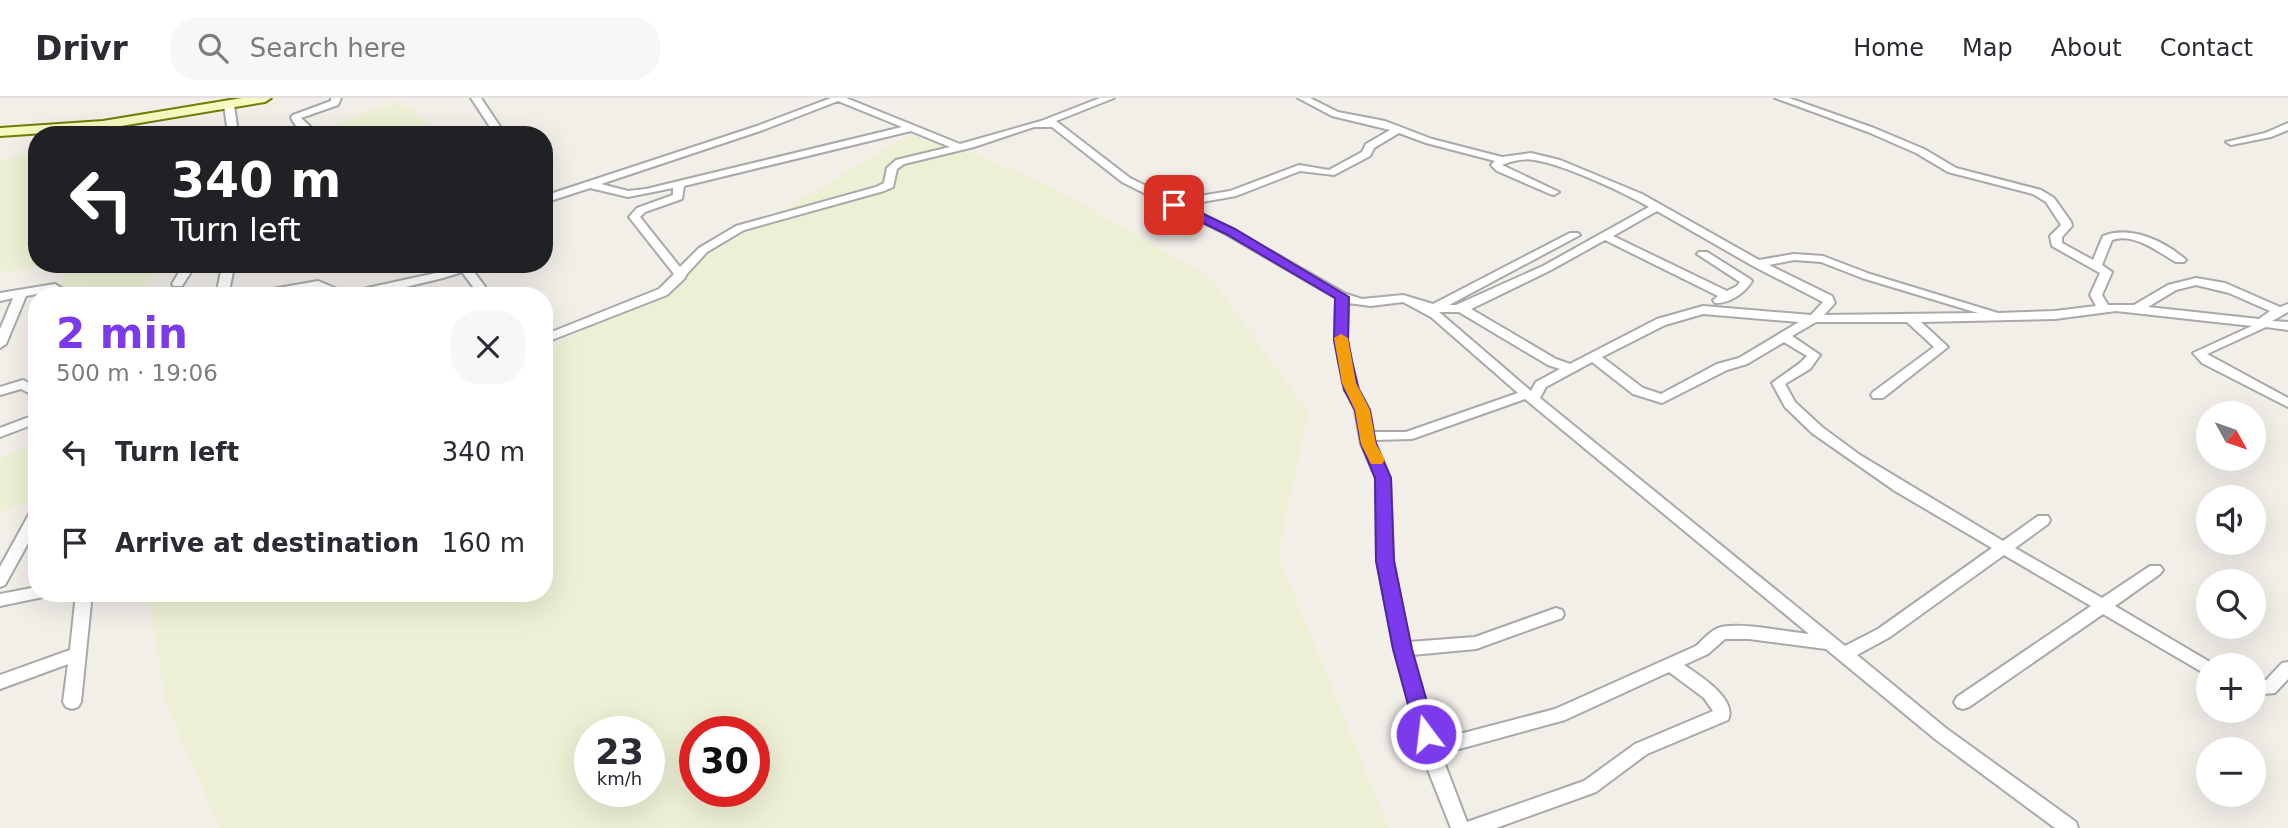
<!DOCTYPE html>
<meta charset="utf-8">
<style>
:root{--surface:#fff;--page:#f7f7f7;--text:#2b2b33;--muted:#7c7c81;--line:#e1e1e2;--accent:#7c3aed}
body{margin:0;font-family:"DejaVu Sans",sans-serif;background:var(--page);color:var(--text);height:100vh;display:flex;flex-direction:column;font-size:26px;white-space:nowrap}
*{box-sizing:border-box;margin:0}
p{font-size:23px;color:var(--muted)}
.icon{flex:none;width:38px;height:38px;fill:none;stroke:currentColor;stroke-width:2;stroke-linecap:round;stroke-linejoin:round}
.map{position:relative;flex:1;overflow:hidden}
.drawer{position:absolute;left:28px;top:189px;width:525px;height:315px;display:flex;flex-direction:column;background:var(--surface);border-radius:28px;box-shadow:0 7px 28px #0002}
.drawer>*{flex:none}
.hud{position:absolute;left:28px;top:28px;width:525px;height:147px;border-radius:28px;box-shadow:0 7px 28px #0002;background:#202124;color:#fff;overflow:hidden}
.needle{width:46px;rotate:130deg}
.tools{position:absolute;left:2196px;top:303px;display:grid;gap:14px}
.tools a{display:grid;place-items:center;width:70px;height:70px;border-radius:50%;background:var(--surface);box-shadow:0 7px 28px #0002;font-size:35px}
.speed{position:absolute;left:574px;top:618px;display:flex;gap:14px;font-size:35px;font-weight:700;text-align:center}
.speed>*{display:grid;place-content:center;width:91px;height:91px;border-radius:50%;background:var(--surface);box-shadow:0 7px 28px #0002;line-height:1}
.speed small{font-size:18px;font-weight:400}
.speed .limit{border:10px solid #d22;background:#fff;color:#111}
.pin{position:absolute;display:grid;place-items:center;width:60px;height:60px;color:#fff;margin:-30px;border-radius:14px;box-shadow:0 4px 10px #0006}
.me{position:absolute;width:77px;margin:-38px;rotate:345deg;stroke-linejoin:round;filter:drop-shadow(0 0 5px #0008)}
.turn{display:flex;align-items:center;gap:24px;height:147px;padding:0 28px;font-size:32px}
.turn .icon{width:91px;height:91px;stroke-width:2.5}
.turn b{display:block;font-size:49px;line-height:60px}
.round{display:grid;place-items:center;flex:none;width:74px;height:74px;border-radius:28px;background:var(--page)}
.overview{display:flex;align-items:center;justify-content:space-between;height:119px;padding:0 28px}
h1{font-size:42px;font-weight:700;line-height:52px;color:var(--accent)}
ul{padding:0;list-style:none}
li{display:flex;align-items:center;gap:21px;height:91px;padding:0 28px}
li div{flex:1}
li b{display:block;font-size:26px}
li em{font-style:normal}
header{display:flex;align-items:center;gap:42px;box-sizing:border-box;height:98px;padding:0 35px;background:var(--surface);border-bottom:2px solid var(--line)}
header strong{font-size:33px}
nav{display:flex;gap:38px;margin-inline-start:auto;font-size:24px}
.search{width:490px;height:63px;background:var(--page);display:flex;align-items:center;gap:18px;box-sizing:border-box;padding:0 24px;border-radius:28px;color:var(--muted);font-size:26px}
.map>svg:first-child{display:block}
.farmland{fill:#eef0d5;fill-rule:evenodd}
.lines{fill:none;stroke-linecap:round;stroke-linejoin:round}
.street-casing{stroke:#a9a9a9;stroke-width:4}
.secondary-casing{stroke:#707d05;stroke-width:4}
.street{fill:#fff;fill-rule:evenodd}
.secondary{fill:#f7fabf;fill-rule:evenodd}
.route{fill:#7c3aed;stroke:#51269a;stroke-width:2}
.slow{fill:#f59e0b}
</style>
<header>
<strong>Drivr</strong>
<div class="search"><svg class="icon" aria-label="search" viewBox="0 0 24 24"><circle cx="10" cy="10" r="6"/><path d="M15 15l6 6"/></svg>Search here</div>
<nav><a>Home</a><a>Map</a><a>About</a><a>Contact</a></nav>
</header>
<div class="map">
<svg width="2288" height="730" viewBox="0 0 2288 730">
<rect width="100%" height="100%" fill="#f2efe9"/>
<g class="farmland">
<polygon points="399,3 430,26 397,37 346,37 338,25"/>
<path d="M917,32L1049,87L1211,180L1308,314L1278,458L1389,730H220L166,606L148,496L544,495V255ZM590,634H649V693H590ZM695,634H754V693H695Z"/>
<polygon points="37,54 37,166 56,166 0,175 0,62"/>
<polygon points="67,166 160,166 141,194 161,198 57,198"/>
<polygon points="35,345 33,401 0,414 0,361"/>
</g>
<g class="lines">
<defs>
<g id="street">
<path d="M331,0H341L338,7L301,20L314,32V36C304,37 294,28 291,19L293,17L331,3Z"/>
<path d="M471,0H481L501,30C493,37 483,37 473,37L490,29Z"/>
<path d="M831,0H846L960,46L1041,23L1100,0H1114L1056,23L1130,80L1175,102L1230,93L1299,67L1329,72L1362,54L1366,46L1390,32L1332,18L1298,0H1310L1338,14L1385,23L1432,41L1502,59L1531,55L1560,62L1642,96L1759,162L1794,156L1823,158L1870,176L1998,215L2055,213L2096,208L2090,197L2100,175L2052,148L2050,138L2061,127L2046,104L2033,96L1948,74L1916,55L1868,34L1775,0H1789L1874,30L1924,51L1956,70L2041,92L2054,100L2071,124L2072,128L2062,139V145L2093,162L2103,138C2130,127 2165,143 2186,162L2184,164H2176C2158,154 2134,134 2112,142L2102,167L2112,174L2102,197L2108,207H2134L2168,187L2196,180L2225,185L2280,209L2288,206V214L2272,223L2288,224V232L2266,229L2207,256L2288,300V309L2202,265L2193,255L2252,228L2116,213L2055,221L1921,224L1948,249L1883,300H1873L1871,297L1873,294L1934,249L1907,224H1816L1792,238L1820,257L1810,271L1785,286L1795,304L1822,329L1860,357L2003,443L2038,418H2048L2050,422L2048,426L2015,450L2102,500L2150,468H2160L2163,472L2160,476L2115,508L2215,567H2208V575L2202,574L2103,516L1969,609L1963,611L1957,609L1954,604L1957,599L2091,508L2004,457L1890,539L1857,557L1947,631L2076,724L2078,730H2055L1935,641L1826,551L1749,541H1725L1708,556L1684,567C1699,577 1738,601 1728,622L1647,656L1596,694L1496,730H1451L1426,667L1394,551L1377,463L1376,380L1361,346L1355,312L1343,285L1335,242L1336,200L1226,136L1122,84L1052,29H1034L974,49L904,66L897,71L893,89L884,93L744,132L707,154L686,177L685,180L667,197L544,245V237L659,191L674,176L629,119L637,110L673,97V90L628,99L590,90L544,105V98L757,28ZM838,3L902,29L646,91L628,93L601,86L763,32ZM911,33L950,49L896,62L887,70L884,85L876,89L736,128L699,150L680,169L640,119L645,114L682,101L684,88ZM1399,35L1426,45L1495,63L1491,67L1497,73L1550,96L1554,97L1559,94L1502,67C1510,63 1525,60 1534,62C1563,66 1623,94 1649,109L1543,168L1456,207H1449L1580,137L1578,135H1570L1433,206L1403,197L1362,201L1346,196L1234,132L1185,107L1236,98L1300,73L1334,77L1370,58L1374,50ZM1657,113L1753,168L1823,204L1811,217L1703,208L1657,221L1570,266L1556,261L1471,211L1551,172L1605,142L1718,198L1713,202L1715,205C1729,206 1745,195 1752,183L1750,181L1707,154H1699L1697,156L1740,184L1737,188L1727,193L1613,138ZM1794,162L1821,164L1862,180L1978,215L1824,217L1835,205L1832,198L1769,167ZM2196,187L2229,195L2270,213L2259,221L2148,209L2176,192ZM1403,204L1431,219L1518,295L1406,334H1373L1369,312L1355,285L1347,242L1348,205L1371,208ZM1439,214H1459L1548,267L1560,271L1536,284L1531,293ZM1703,216L1799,224L1739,260L1717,266L1661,296L1643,290L1602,259L1665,227ZM1784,244L1807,258L1800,265L1772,285L1785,309L1812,335L1895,393L1992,450L1878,531L1845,548L1540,300L1546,289L1592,264L1633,296L1662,305L1727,272L1747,266ZM1525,301L1809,536C1787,534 1737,523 1718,530C1710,533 1703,542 1696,548L1555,611L1437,642L1412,557L1476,551L1562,520L1564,516L1562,512L1556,510L1475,539L1409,544L1393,463L1390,380L1374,342L1412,341ZM1669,574L1704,600L1713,613L1635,646L1584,683L1467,724L1441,656L1565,622Z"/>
<polygon points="229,4 234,7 237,28 243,37 233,37 227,28 224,7"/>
<polygon points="2288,25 2288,32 2271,39 2231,47 2226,44 2265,35"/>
<polygon points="184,166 196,166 182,188 174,188 172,186"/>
<polygon points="227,166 239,166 233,174 228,198 216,198 221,173"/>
<polygon points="460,166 477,166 471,170 492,198 480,198 462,174 443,180 368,198 336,198 317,191 277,198 249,198 255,194 318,183 352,197 367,190 436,175"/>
<polygon points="55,186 61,190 59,192 26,198 6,246 0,250 0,231 13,200 0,203 0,195"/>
<polygon points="23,282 37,289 37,299 21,291 0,297 0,289"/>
<polygon points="37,316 37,325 0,339 0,330"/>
<polygon points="37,410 37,429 5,487 0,489 0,469 32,411"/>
<polygon points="37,489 37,495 45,495 43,499 0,508 0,496"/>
<polygon points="76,495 92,495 81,604 78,609 72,611 66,609 63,604 68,566 0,591 0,577 70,552"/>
<polygon points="2288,564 2288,581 2275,595 2254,597 2254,583 2265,583 2282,565"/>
</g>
<polygon id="secondary" points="242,0 271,0 265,4 103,31 0,38 0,30 103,23"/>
</defs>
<use href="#street" class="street-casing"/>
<use href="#secondary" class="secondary-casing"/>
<use href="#street" class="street"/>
<use href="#secondary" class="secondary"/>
</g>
<polygon class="route" points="1170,104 1178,104 1235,131 1349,199 1348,242 1352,263 1359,292 1370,312 1376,346 1391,380 1394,463 1412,551 1436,636 1433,642 1419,642 1416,636 1393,551 1376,463 1375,380 1361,346 1355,312 1344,292 1338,263 1334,242 1335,200 1226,136 1170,109"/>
<polygon class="slow" points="1341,236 1348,240 1356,285 1370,312 1376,346 1385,362 1382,366 1371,366 1361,346 1355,312 1342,285 1334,240"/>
</svg>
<div class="tools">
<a><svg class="needle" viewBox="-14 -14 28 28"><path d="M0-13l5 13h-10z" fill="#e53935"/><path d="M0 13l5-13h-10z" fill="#7c7c81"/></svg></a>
<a><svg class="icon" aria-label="sound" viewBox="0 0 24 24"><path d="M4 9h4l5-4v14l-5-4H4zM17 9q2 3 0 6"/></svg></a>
<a><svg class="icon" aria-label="search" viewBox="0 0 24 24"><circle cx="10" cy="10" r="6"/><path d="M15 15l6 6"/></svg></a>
<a>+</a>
<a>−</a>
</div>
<div class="speed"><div>23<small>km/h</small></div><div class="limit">30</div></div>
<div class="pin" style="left:1174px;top:107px;background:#d93025"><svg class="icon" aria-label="arrive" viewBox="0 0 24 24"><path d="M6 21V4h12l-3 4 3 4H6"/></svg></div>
<svg class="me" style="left:1426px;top:636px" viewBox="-20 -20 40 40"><circle r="17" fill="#7c3aed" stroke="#fff" stroke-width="3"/><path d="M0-11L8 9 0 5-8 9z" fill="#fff"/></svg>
<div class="hud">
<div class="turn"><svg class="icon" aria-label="left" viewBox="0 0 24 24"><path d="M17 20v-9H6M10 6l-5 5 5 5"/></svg><div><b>340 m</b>Turn left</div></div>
</div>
<section class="drawer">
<div class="overview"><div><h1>2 min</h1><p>500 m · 19:06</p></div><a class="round"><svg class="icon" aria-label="close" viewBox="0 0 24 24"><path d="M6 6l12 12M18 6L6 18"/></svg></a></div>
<ul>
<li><svg class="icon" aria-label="left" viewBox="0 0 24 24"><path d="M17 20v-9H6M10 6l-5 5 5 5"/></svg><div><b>Turn left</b></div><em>340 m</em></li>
<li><svg class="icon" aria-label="arrive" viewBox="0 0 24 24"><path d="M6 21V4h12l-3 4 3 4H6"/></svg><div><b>Arrive at destination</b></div><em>160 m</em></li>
</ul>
</section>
</div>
